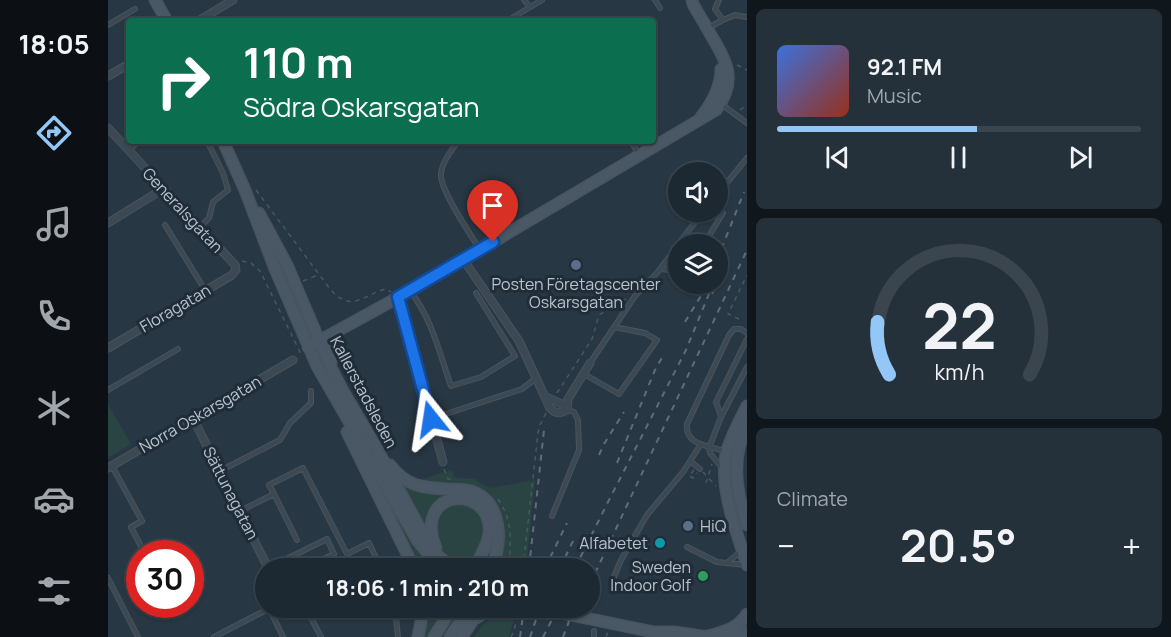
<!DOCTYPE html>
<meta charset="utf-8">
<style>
body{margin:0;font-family:Manrope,sans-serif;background:#25313a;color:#f1f3f6;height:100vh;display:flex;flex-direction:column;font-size:22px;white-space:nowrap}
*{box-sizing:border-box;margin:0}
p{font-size:20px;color:#a0a6ac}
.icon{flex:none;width:33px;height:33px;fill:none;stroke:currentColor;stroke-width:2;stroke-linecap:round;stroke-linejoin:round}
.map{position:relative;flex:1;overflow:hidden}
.sheet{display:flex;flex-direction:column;gap:9px;padding:9px;background:#10171c;width:424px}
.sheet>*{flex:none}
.guide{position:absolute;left:18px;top:18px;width:530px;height:126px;border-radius:6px;box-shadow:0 2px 4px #0004,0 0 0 2px #3b454d;background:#0b6e4f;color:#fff;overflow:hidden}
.buttons{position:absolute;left:560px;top:162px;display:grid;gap:12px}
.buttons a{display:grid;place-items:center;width:60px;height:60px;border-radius:50%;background:#1d2932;box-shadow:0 2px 4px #0004,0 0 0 2px #3b454d;font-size:30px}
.speed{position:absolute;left:18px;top:540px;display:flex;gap:12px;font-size:30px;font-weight:700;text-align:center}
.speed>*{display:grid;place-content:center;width:78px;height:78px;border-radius:50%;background:#1d2932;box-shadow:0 2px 4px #0004,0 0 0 2px #3b454d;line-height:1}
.speed .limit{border:9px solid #d22;background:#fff;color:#111}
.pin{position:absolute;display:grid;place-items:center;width:51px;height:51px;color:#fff;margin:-62px -26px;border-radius:50% 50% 50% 0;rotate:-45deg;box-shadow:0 0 6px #0007}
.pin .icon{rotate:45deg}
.me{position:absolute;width:66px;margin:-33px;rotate:345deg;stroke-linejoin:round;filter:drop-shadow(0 0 4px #0008)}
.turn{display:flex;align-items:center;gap:21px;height:126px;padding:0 18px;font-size:27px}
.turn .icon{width:78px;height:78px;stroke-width:2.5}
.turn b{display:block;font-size:42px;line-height:51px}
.big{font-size:45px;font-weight:700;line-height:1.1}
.sheet .tile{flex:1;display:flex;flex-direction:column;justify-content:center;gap:9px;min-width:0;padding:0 21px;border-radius:9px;background:#25313a}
.sheet .dial{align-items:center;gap:0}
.dial svg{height:156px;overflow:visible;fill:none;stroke:#3b454d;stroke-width:7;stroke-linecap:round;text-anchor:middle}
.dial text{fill:#f1f3f6;stroke:none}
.song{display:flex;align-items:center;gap:18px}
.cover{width:72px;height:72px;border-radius:9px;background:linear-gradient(135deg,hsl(220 70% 55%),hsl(10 70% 35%))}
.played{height:6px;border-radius:3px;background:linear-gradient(90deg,#93c7f7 55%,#3b454d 55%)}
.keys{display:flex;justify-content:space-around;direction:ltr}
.heat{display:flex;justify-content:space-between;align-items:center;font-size:33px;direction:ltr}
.trip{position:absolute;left:147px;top:558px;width:345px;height:60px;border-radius:30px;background:#1d2932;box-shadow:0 2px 4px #0004,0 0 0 2px #3b454d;font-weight:700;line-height:60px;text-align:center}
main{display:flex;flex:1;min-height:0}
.tab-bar{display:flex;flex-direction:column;width:108px;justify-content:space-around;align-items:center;background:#0c1014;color:#a0a6ac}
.tab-bar .icon{width:42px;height:42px}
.tab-bar .selected{color:#93c7f7}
.tab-bar b{font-size:27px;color:#f1f3f6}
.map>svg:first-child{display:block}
.green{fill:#294443}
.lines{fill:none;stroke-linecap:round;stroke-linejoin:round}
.lane-casing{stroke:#48545f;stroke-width:6}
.street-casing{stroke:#48545f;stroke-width:9}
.secondary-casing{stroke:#48545f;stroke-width:13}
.path{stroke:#435b5a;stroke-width:1.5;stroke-dasharray:4.5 4.5;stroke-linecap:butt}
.lane{stroke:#3c4852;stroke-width:4}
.street{stroke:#3c4852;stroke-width:7}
.secondary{stroke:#4a5865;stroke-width:10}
.rail{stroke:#5e6d79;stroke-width:2;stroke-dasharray:6 6;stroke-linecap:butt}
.secondary-bridge-casing{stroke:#48545f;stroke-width:13;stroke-linecap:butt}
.path-bridge{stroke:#435b5a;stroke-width:1.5;stroke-dasharray:4.5 4.5;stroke-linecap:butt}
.secondary-bridge{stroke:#4a5865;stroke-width:10}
.route-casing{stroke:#114b97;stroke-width:15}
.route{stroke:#1a73e8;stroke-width:10}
.service-dot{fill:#5c6f8a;stroke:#202d38;stroke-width:2}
.culture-dot{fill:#0f9aa8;stroke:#202d38;stroke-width:2}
.leisure-dot{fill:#2e9e5b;stroke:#202d38;stroke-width:2}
.labels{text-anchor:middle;stroke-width:6;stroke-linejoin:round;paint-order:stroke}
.street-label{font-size:16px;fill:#b9c3cc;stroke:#202d38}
.poi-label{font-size:16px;fill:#b9c3cc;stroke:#202d38;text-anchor:end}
</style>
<main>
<nav class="tab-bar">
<b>18:05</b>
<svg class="icon selected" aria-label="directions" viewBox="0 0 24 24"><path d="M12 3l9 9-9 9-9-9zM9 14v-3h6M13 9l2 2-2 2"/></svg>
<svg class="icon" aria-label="music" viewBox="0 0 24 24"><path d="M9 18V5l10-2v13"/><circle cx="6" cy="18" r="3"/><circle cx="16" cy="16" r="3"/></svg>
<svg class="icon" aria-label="phone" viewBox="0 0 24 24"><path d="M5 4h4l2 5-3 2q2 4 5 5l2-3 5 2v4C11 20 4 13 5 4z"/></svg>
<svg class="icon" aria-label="climate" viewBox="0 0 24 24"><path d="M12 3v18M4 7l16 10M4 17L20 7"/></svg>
<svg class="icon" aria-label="car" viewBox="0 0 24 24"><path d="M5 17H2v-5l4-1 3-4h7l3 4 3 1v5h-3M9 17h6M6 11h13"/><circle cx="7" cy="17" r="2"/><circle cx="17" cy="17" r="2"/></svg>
<svg class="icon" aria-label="filters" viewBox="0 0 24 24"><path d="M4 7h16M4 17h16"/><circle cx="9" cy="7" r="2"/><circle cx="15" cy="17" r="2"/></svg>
</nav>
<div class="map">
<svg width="639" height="637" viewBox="0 0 639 637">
<rect width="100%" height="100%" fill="#273743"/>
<path class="green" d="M0 404 23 444 0 458Z
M237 419 327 568H310Z
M344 470 346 477 366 479 382 488 427 480 418 568H388C392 546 399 525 387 504L306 481Z
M295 484 343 493V496L319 524 316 526 292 485Z
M354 502C358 504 364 505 368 508 387 523 370 552 363 568H353C337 555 326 546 328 525 328 518 330 512 335 508 340 505 349 504 354 502Z
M318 608H338L322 637H315Z
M398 611 408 612 401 637H366C374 625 383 615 398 611Z"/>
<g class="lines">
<g class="lane-casing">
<path id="lane" d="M416 0 422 7
M547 0 552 8
M615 20 627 15 639 17
M399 21 434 0
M0 25 27 9
M600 28 615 20 607 9 611 0
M613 104 639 123
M350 141C343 151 334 162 333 174 331 188 362 234 371 248
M523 141 531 155
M21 150 31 141
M609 195 639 158
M57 225 97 290
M92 227 101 218 105 202 120 190 115 173 99 141
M570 244 595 212
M596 244 615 213
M553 269 570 271
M302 291C324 318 332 355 343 386L373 377 407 356 368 293
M482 363 527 296 549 273 570 245
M476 374 511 394 549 340 537 333 506 327
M0 390 70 349
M613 416 608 402 639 339
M323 419 414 389 427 379
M618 452C603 445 577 447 579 424L621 335 626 329H633L639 333
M582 461 592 469
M4 466 34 521 23 527 37 554
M614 468 602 453 601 448 613 417 639 367
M112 471 172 440 182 423 203 403V391
M166 494 189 540
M132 511 166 494 161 485 195 468 239 554 261 543 273 568
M444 516 471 450 470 420 466 412 460 410
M579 547 609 562 638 565
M619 563 633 551
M160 568 219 539 226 554 196 568
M506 577 513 560 539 515 575 472 593 444
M0 578 30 637
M161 608 175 637
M180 608 185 617 199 610 213 637
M287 608 290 637
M106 637 162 608
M486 637V631"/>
</g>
<g class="street-casing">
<path id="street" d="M90 21 125 0
M0 76 21 64
M0 128 127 265 128 270 124 275 0 348
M0 223 55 189
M355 259 411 341 442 408C448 414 451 414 459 410
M290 297 335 462
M436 396 454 404 459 410
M459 410 460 399 482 363
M85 418 160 568
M0 468 185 360"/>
</g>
<g class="secondary-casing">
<path id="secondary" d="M47 0 59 21
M593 117C604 103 613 87 613 69
M115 141 137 190 167 269 209 366 309 540 332 568
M151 213 179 265 222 366 235 391 269 449 316 536 325 551 344 568
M200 347 302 291 608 110C629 82 620 63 604 37 598 26 591 15 585 4L584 0
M223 363 225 347 230 332
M639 406C631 422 622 438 618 454 611 489 629 532 639 565
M639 425C623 458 628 491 639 525
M239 432 306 568
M282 465C298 486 314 488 340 489 348 489 356 489 363 491 395 502 395 543 383 568
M328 548C303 487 386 483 381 534 379 546 372 558 366 568
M492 621 546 632H566L600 637
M310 637 314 616V608
M326 637 344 608
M342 637 361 608
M354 637 365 620 385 608
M596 637C612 633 629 630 639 614
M621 637 639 632"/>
</g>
<path class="path" d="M629 65 639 70
M632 110 639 105
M148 190 222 289C243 313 254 296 277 289L283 292
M134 261 143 263 152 271 192 352 190 355
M195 281 210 275
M631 319 620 314 639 275
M449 393 484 339 491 315 518 299
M336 469 340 479H343
M586 470 581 476 585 478 589 473
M595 472 608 486
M598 483 604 464
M390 499C400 514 403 527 402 545 402 553 401 561 404 568
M415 568 430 433 432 425 438 413
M393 611 407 610
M403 637 406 631 411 608
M498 637 500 632"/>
<use href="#lane" class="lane"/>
<use href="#street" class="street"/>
<use href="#secondary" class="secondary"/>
<path class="rail" d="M609 260 636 192
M604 294 616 270
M577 322 594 294
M491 455 496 444 516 412
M509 463 547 370 556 354
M421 568 436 430
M437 568 459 523
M452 568 467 537
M467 568 500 502 578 350 605 284
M482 584 639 250
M412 637 416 608
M422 637 432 608
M435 637 450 608
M455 637 466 608"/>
<g class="secondary-bridge-casing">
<path id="secondary-bridge" d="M428 608 492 621"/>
</g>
<path class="path-bridge" d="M407 610 421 613"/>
<use href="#secondary-bridge" class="secondary-bridge"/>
</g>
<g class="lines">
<g class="route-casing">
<path id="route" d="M323 419 290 297 385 242"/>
</g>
<use href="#route" class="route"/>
</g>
<g class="service-dot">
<circle cx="468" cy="265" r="6"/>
<circle cx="580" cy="526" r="6"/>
</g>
<circle class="culture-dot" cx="552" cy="543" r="6"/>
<circle class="leisure-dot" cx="595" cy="576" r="6"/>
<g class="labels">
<g class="street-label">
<text transform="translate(75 210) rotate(47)" y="6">Generalsgatan</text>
<text transform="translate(67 308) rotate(-30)" y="6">Floragatan</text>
<text transform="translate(256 392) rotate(62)" y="6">Kallerstadsleden</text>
<text transform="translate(92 414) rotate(-30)" y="6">Norra Oskarsgatan</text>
<text transform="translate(123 493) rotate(63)" y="6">Sättunagatan</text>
</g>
<g class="poi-label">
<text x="468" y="290" text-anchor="middle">Posten Företagscenter<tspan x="468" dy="18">Oskarsgatan</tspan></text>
<text x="592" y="532" text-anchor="start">HiQ</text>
<text x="540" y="549">Alfabetet</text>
<text x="583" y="573">Sweden<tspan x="583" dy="18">Indoor Golf</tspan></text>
</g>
</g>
</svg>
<div class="buttons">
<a><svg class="icon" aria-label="sound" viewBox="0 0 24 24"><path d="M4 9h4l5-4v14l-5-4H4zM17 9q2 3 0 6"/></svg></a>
<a><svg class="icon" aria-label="layers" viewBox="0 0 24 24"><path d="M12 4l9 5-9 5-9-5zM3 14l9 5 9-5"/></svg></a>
</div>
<div class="speed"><div class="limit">30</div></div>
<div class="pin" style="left:385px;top:242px;background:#d93025"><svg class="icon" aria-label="arrive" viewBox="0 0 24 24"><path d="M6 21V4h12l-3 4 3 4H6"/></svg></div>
<svg class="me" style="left:323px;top:419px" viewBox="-20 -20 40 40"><path d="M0-17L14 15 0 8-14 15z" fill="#1a73e8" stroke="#fff" stroke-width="4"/></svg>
<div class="trip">18:06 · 1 min · 210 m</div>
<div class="guide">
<div class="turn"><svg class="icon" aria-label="right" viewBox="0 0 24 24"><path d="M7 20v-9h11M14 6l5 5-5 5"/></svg><div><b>110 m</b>Södra Oskarsgatan</div></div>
</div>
</div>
<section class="sheet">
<div class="tile">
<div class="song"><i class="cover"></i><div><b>92.1 FM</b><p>Music</p></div></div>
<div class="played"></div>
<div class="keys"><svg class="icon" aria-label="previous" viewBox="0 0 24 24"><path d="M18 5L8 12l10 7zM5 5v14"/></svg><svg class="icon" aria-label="pause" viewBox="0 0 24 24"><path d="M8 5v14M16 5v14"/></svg><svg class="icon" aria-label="next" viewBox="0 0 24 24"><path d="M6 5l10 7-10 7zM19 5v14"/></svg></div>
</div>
<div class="tile dial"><svg viewBox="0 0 100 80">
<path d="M14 69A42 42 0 1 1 86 69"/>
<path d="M14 69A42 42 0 0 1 8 42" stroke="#93c7f7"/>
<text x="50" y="56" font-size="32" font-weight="700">22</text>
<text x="50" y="72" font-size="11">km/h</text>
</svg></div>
<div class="tile"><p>Climate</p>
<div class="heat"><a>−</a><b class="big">20.5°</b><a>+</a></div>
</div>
</section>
</main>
